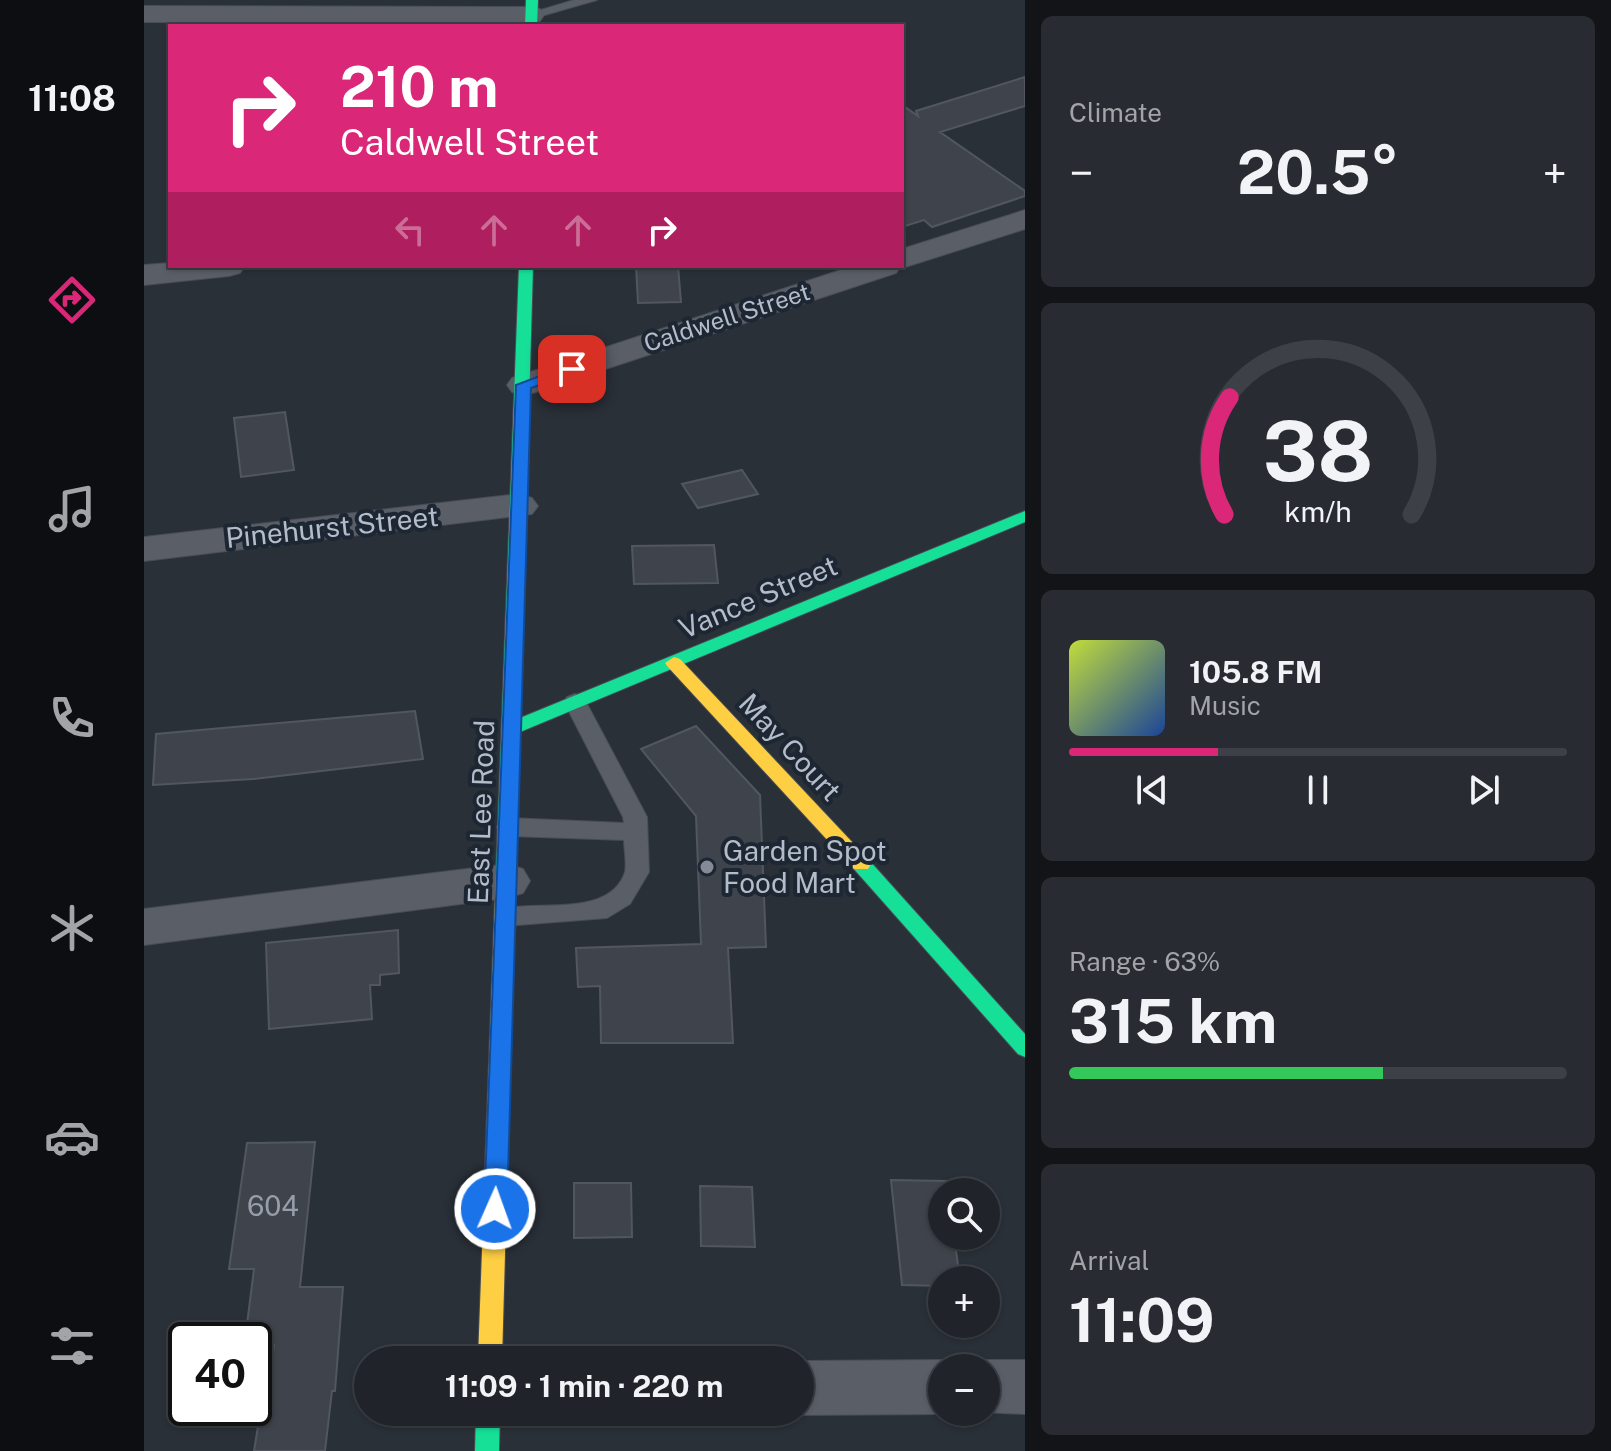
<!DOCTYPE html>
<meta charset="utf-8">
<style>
body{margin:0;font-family:"Public Sans",sans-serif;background:#282c32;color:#f1f3f6;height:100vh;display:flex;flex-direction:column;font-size:30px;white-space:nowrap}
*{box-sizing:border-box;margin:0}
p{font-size:26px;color:#a2a4a8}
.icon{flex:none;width:44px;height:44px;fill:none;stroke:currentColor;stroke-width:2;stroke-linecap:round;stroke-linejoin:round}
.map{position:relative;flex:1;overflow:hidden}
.side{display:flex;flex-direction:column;gap:16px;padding:16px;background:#121417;width:586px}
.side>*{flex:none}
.guide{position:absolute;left:24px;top:24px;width:736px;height:244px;border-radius:0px;box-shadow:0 2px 6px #0004,0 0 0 2px #3d4147;background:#db2777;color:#fff;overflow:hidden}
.fabs{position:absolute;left:784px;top:1178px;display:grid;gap:16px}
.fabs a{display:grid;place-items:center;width:72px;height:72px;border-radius:50%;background:#20242a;box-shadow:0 2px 6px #0004,0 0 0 2px #3d4147;font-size:40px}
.speed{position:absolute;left:24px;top:1322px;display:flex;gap:16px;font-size:40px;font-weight:700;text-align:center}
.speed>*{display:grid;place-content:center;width:104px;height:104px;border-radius:50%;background:#20242a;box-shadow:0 2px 6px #0004,0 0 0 2px #3d4147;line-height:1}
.speed .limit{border:4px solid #111;border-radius:12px;background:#fff;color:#111}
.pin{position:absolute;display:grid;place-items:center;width:68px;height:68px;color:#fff;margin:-34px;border-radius:16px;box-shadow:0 4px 12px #0006}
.me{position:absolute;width:88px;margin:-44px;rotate:2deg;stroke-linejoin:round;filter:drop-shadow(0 0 6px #0008)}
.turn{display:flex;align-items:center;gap:28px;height:168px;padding:0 40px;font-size:36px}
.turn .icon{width:104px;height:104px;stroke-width:2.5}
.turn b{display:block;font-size:56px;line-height:68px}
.lanes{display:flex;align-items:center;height:76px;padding:0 40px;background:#0003;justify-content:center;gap:40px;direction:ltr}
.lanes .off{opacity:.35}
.big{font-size:60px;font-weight:700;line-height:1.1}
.side .widget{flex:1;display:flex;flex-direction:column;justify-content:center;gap:12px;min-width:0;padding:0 28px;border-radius:12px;background:#282c32}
.side .dial{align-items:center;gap:0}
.dial svg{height:208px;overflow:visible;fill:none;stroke:#3d4147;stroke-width:7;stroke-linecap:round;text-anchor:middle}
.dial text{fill:#f1f3f6;stroke:none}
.song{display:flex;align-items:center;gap:24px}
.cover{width:96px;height:96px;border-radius:12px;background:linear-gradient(135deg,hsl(70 70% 55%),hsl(220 70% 35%))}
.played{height:8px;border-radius:4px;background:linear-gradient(90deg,#db2777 30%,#3d4147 30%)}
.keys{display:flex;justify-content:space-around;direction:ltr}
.heat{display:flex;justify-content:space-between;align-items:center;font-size:44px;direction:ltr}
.charge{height:12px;border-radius:6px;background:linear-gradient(90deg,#34c759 63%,#3d4147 0)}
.trip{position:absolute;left:210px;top:1346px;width:460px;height:80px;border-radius:40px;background:#20242a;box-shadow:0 2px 6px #0004,0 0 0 2px #3d4147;font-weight:700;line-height:80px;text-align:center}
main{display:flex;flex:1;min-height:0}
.dock{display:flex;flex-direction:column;width:144px;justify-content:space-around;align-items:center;background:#0d0e11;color:#a2a4a8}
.dock .icon{width:56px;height:56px}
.dock .selected{color:#db2777}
.dock b{font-size:36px;color:#f1f3f6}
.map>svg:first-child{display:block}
.building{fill:#3f444c;stroke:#52575f;stroke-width:2}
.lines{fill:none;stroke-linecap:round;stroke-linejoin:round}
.lane-casing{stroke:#484c55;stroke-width:2}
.street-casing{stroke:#484c55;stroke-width:2}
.fast-casing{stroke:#484c55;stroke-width:2}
.slow-casing{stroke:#484c55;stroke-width:2}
.lane{fill:#5a5e66;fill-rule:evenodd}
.street{fill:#5a5e66;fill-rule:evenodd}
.fast{fill:#16e098;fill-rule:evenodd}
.slow{fill:#ffcf43;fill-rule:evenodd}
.route{fill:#1a73e8;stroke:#114b97;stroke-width:2}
.poi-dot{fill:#848b96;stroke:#1d2633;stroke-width:3}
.labels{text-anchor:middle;stroke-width:8;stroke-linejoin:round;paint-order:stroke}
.far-street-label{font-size:24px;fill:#b4bcc9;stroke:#1d2633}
.street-label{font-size:28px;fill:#b4bcc9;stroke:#1d2633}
.poi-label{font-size:28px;fill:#b4bcc9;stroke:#1d2633;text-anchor:start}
.near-number-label{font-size:28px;fill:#979eaa}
</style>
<main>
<nav class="dock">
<b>11:08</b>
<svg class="icon selected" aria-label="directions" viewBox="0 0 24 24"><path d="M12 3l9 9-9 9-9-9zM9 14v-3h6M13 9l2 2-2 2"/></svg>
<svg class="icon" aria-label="music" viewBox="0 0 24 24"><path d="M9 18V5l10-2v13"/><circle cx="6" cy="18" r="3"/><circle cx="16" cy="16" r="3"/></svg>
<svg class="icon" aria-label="phone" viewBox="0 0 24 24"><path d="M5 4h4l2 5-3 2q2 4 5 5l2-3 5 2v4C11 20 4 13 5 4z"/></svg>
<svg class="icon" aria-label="climate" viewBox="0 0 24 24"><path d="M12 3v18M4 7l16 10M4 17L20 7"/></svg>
<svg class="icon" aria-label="car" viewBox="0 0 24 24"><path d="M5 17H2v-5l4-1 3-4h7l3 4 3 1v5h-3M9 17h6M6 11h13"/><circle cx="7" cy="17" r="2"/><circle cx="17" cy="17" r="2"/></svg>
<svg class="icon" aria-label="filters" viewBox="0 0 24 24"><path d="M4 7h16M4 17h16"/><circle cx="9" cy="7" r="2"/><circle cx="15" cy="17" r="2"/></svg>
</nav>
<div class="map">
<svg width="881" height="1451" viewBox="0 0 881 1451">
<rect width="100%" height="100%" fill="#2a3038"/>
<path class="building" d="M881 77V106L796 132 881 191V196L788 227 780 220 758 227V105L774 116 772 111Z
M492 266H534L537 302 494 303Z
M141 412 150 470 97 477 90 418Z
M598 470 614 494 554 508 538 484Z
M570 545 574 583 490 584 488 546Z
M271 711 279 759 109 779 9 785 12 734Z
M552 726 616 795 622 947 584 948 589 1043H457L456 986 434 987 432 948 557 944 552 816 497 749Z
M254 930 255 973 236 975V985H226L228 1019 125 1029 122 943Z
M171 1142 156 1287H199L191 1391H188L181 1451H110L117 1408H123L130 1345H110V1340H101L110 1269H85L103 1143Z
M747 1180 803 1181 804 1192H798V1236H810L816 1280H798V1286L758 1285Z
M430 1183H487L488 1237 430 1238Z
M556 1186 608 1187 611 1247 557 1246Z"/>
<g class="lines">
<g class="lane-casing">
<path id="lane" d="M430 0H453L387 19 380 15Z
M431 694 439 697 442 702 503 817 505 872 486 904 463 918 362 926 353 924 350 917 353 910C390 899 466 919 481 872 483 863 480 850 480 840L365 836 357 833 353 827 357 821 365 818 480 823 479 817 420 702 423 697Z"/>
</g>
<g class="street-casing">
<path id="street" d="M0 6 387 7 396 9 400 15 396 21 387 23 0 22Z
M881 210V229L755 269 752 273 392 392 380 395 368 392 363 385 368 378 709 266H758V249Z
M26 263V266H101L96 273 85 276 0 285V265Z
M375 494 388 498 394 506 388 514 0 561V537Z
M363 864 379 869 386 881 379 893 363 898 0 945V909Z
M798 1360 817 1368H798V1412H802L798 1414 656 1415 649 1412H656V1361Z
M842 1360H881V1414L838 1412H842V1368H823Z"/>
</g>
<g class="fast-casing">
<path id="fast" d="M382 0H394L393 26H381Z
M375 266H389L376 718 881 511V522L376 732 371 899 368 904H354L351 899Z
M717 857 724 859 881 1034V1057L874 1054 710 869 707 864 710 859Z
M332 1412H356L355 1451H331Z"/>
</g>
<g class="slow-casing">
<path id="slow" d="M530 657 536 659 724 859 727 864 724 869H710L524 667 521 663Z
M361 891 368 894 371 899 358 1360H334L351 899 354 894Z"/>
</g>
<use href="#lane" class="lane"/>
<use href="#street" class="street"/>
<use href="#fast" class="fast"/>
<use href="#slow" class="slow"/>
</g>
<path class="route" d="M428 364 433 366V372L387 388 363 1209 359 1216 351 1219 343 1216 340 1209 372 385Z"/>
<circle class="poi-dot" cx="563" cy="867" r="8"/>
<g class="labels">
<g class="far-street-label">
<text transform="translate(583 318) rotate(-18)" y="8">Caldwell Street</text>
</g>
<g class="street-label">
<text transform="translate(188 527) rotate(-6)" y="10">Pinehurst Street</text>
<text transform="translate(614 597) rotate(-23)" y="10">Vance Street</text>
<text transform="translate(646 747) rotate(47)" y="10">May Court</text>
<text transform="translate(337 812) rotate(-88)" y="10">East Lee Road</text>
</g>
<g class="poi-label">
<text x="579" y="861">Garden Spot<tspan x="579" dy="32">Food Mart</tspan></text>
</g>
<g class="near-number-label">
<text x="129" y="1216">604</text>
</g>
</g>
</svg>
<div class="fabs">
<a><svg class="icon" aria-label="search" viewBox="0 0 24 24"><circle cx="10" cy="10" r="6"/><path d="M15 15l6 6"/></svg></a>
<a>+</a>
<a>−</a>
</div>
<div class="speed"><div class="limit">40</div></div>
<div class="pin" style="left:428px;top:369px;background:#d93025"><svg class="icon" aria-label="arrive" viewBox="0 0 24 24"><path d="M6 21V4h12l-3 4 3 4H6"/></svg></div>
<svg class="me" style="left:351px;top:1209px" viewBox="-20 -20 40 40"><circle r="17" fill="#1a73e8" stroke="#fff" stroke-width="3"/><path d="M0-11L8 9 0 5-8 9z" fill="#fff"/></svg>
<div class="trip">11:09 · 1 min · 220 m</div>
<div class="guide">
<div class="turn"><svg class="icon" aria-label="right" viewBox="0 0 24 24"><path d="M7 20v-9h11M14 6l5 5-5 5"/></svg><div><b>210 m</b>Caldwell Street</div></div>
<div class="lanes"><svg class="icon off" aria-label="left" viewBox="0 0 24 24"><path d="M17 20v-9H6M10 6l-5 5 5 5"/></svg><svg class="icon off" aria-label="ahead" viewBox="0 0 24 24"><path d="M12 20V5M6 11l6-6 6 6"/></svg><svg class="icon off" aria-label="ahead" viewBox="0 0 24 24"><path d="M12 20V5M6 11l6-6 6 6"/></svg><svg class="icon" aria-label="right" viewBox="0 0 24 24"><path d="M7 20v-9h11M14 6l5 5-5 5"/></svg></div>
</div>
</div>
<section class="side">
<div class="widget"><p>Climate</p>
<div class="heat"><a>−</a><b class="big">20.5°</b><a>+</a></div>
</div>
<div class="widget dial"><svg viewBox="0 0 100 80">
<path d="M14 69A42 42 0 1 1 86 69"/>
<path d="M14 69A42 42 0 0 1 16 24" stroke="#db2777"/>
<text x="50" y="56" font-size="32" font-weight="700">38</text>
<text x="50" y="72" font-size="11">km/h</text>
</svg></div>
<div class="widget">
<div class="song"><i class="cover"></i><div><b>105.8 FM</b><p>Music</p></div></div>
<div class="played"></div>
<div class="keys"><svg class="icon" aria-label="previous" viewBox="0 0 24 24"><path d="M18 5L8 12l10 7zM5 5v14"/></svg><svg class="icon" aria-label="pause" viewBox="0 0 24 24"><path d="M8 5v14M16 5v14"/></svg><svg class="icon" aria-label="next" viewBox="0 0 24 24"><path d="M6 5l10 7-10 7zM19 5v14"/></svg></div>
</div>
<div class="widget"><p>Range · 63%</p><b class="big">315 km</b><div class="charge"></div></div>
<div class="widget"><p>Arrival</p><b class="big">11:09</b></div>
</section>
</main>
